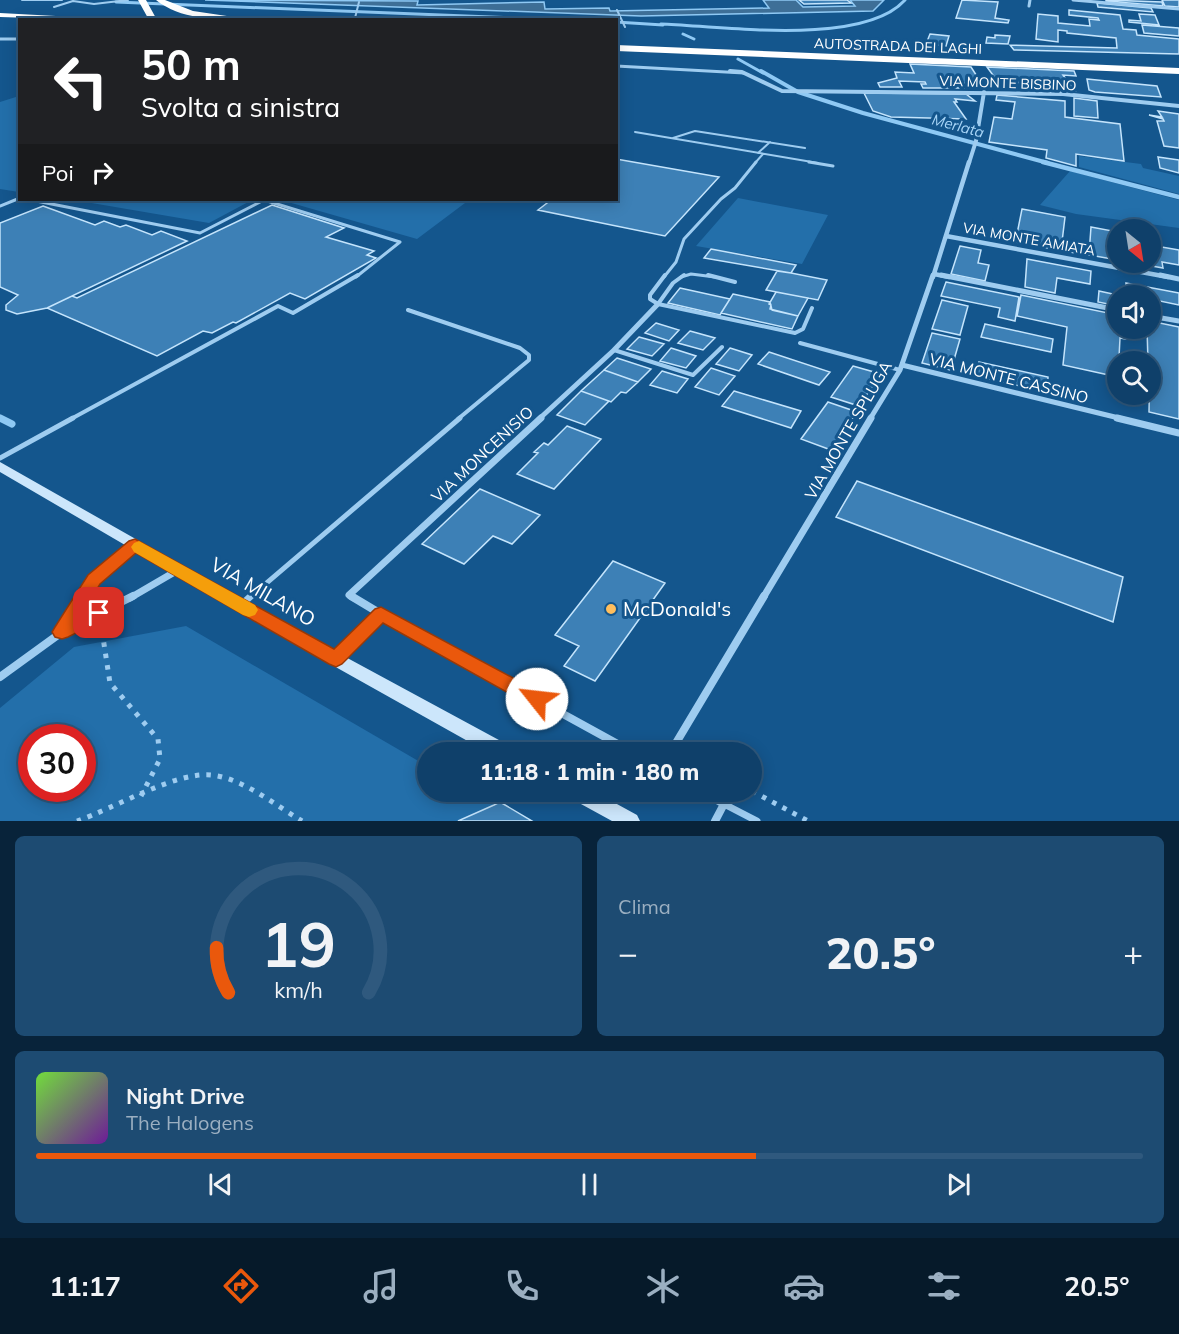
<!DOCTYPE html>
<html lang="it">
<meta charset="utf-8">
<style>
body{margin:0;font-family:Mulish,sans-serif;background:#1d4b72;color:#f1f3f6;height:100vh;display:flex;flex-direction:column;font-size:22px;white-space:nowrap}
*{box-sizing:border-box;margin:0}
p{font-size:20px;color:#9bafc1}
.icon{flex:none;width:33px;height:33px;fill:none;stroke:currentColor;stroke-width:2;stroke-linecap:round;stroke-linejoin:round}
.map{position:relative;height:821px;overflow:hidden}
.drawer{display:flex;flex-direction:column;gap:15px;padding:15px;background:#08233a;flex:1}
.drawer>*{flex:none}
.banner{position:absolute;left:18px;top:18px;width:600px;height:183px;border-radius:0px;box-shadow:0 3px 15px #0003,0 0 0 2px #2f597e;background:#202124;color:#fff;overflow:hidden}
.needle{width:39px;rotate:150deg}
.controls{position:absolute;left:1107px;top:219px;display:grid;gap:12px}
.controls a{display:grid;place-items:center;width:54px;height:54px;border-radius:50%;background:#0f406a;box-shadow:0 3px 15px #0003,0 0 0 2px #2f597e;font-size:30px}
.speed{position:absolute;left:18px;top:724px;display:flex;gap:12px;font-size:30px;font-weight:700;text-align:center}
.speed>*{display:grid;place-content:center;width:78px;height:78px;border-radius:50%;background:#0f406a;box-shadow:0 3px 15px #0003,0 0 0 2px #2f597e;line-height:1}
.speed .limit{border:9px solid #d22;background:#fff;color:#111}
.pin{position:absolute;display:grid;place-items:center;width:51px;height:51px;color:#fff;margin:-26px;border-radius:12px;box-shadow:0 3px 9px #0006}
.me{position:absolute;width:66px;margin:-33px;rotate:299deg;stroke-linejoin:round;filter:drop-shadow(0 0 4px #0008)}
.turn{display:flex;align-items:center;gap:21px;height:126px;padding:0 24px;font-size:27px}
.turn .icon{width:78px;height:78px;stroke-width:2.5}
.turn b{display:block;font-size:42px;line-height:51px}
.then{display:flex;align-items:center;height:57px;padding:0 24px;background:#0003;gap:12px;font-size:22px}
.big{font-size:45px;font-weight:800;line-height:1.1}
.drawer .widget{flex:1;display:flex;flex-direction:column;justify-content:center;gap:9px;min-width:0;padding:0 21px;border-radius:9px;background:#1d4b72}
.drawer .dial{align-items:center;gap:0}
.dial svg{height:156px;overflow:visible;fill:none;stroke:#2f597e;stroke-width:7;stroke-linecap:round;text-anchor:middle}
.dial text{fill:#f1f3f6;stroke:none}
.song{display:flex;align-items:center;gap:18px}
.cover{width:72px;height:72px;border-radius:9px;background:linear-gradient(135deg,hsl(100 70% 55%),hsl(280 70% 35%))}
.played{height:6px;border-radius:3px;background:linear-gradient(90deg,#ea580c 65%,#2f597e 65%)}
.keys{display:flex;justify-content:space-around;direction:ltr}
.heat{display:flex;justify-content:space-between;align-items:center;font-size:33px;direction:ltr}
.drawer .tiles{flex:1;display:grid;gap:15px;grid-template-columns:1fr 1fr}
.widget:last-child{grid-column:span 2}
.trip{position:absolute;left:417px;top:742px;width:345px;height:60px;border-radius:30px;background:#0f406a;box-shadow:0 3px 15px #0003,0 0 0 2px #2f597e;font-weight:800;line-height:60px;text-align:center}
.menu{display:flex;height:96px;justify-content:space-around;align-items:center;background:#061a2a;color:#9bafc1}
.menu .icon{width:42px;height:42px}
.menu .active{color:#ea580c}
.menu b{font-size:27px;color:#f1f3f6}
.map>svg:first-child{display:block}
.green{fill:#236faa;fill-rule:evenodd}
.water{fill:#3e6f97;stroke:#8fc9f4;stroke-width:1.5}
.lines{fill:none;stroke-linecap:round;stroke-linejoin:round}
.stream-far4{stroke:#8fc9f4;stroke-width:3}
.stream-far3{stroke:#8fc9f4;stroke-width:4}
.stream-far2{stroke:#8fc9f4;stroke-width:4.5}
.stream-far1{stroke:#8fc9f4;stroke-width:5}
.stream{stroke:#8fc9f4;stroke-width:7}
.building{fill:#3d80b6;stroke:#c4e4fc;stroke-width:1.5}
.path{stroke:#9eccf0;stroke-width:5;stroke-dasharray:4.5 7;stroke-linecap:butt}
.service-far4{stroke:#9eccf0;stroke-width:2}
.service-far3{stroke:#9eccf0;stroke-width:3}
.service-far2{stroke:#9eccf0;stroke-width:4}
.service-far1{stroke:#9eccf0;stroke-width:5}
.service{stroke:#9eccf0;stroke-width:7}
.minor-far5{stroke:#9eccf0;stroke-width:3}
.minor-far4{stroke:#9eccf0;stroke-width:4}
.minor-far3{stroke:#9eccf0;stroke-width:4.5}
.minor-far2{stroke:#9eccf0;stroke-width:5}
.minor-far1{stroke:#9eccf0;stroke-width:7}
.minor{stroke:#9eccf0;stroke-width:8}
.secondary{fill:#cce6fb;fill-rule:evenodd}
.motorway{fill:#fff;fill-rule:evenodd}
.route{fill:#ea580c;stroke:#983908;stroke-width:1.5}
.slow{fill:#f59e0b}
.poi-dot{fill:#ffbe5d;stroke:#14568d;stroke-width:2}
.labels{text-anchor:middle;stroke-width:6;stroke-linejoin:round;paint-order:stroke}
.far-street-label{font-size:14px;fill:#fff;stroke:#14568d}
.far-water-label{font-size:15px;font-style:italic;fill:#a9d6f8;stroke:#14568d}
.street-label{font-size:16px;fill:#fff;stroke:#14568d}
.near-street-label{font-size:20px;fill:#fff;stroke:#14568d}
.near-poi-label{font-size:20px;fill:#fff;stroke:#14568d;text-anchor:start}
</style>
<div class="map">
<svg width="1179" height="821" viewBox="0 0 1179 821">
<rect width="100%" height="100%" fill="#14568d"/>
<path class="green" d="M19 96H20L19 192 0 189V102Z
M1079 156 1141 164 1143 168 1179 176V194L1079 167Z
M1070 171 1179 200V228L1076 214 1040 205Z
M738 198 828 215 802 264 696 246Z
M74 200H252L209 223Z
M281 200H469L417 239Z
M186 626 427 766 428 792H473L494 805 458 821H0V708L74 647ZM32 738H82V789H32Z"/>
<path class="water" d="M205 0 418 1 417 5 544 2 545 9 609 8 610 11 769 8 763 0H796L803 7 855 6 850 0H884L873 11 641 16Z"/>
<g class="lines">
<path class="stream-far4" d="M116 2 563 20
M616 22 663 25
M661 24C721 26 863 47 905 0
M683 34 694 39
M738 59 763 73"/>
<path class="stream-far3" d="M761 71 798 92 863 113 1048 163"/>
<path class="stream-far2" d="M1043 162 1179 197"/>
<path class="stream-far1" d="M0 418 3 419"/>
<path class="stream" d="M0 418 12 424"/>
</g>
<path class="building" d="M799 0H847L851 3 804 4Z
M962 0 998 2 995 18 1009 20 1008 23 956 18Z
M1106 0 1162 2 1163 6 1106 1Z
M1162 0H1179V7L1165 6Z
M1097 3 1151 8 1153 12 1098 7Z
M1069 10 1120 15 1123 29 1136 30 1137 35 1179 39V54L1014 50 1010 45 1117 48 1116 38 1067 33V31L1058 30V42L1036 39 1038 14 1058 16V23L1090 26 1089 19 1099 20 1098 18 1069 15Z
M1139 14 1155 15 1159 25 1129 22V20L1141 21Z
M1142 25 1179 28V36L1144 33Z
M930 34 949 36 946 46 926 44Z
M995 35 1010 36 1008 44 986 43 987 37 995 38Z
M910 64 971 67 982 84 956 83 963 86 964 88H923L921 84H926L925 82 899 81 902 87H880L878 83 897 78 895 72 914 73Z
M987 67 1074 71 1076 76 1063 75 1075 91H1061L1058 84 998 82Z
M1087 79 1157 86 1161 97 1095 92 1089 90Z
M864 93 966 94 975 101 955 99 957 102H954L966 119 891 117 873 111Z
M997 95 1065 101V117L1120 124 1124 161 1076 154V166L1046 158 1047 150 989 142 994 117 1012 119 1015 102 996 100Z
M1074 98 1097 101 1098 118 1074 116Z
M1158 111 1179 114V148L1164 146 1157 121H1164L1163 119 1149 115 1162 117Z
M1158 157 1179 160V173L1160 168Z
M616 159 719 177 665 236 538 210 551 200H616Z
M272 205 344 228 326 237 374 251 367 255 376 258 305 299 290 293 236 323 233 322 212 333 203 331 157 356 47 308 72 296 77 298Z
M43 206 95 225 104 221 120 227 126 225 152 235 161 231 187 241 47 308 17 314 6 310V305L18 295 0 287V223Z
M1022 209 1065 217 1062 242 1077 245 1076 253 998 239 1000 232 1017 234Z
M1091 227 1118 232V260L1089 255Z
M1150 245 1179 250V265L1162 262 1163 268 1130 262H1150Z
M960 246 981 250 978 263 989 265 985 281 951 274Z
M711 249 796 265 791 273 704 258Z
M1027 259 1091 271 1090 284 1057 278 1055 293 1025 287Z
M777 271 791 273 827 280 818 300 766 290Z
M946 282 1019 297 1015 321 998 317 1000 308 941 296Z
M1126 283 1179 293V305L1150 299V296L1126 294Z
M680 288 730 299 720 315 668 303Z
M1099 291 1122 296H1118V306L1098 302Z
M776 292 808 298 798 316 770 309 771 305 769 304Z
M733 294 770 302 772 310 798 316 792 329 721 313Z
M1021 295 1118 315V328H1126V339L1120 338 1118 377 1063 365 1067 327 1017 316Z
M942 300 968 306 960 335 932 329Z
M1150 321 1179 327V419L1149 412 1150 362H1148L1147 328H1150Z
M656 323 679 330 669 341 645 333Z
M985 324 1053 339 1051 352 981 337Z
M690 331 715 338 703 350 678 343Z
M932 333 960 339 951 370 922 363Z
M639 337 664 344 652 356 627 349Z
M671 348 696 356 686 368 660 361Z
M730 348 752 355 739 371 716 364Z
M769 352 830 372 819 385 758 364Z
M617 358 651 369 638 382 604 370Z
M979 362 1048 377 1047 392 976 376Z
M853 366 881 374 859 406 831 397Z
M711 368 735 376 719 395 695 387Z
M604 370 638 382 626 393 621 392 611 402 581 391Z
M662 371 688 379 677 393 650 385Z
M581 391 609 401 585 425 557 415Z
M734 391 801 411 791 428 722 406Z
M828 402 857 412 831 450 801 439Z
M567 426 601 439 554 489 517 474 538 453 534 452 544 443 548 445Z
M857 481 1123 577 1113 622 836 517Z
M480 489 540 515 512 544 493 536 464 564 422 544Z
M613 561 665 583 595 681 564 666 579 646 555 635Z
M500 802 532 821H458L494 805Z"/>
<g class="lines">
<path class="path" d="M102 631 110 683 158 739 160 759 141 796
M752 791 808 821
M77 821C113 809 176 771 212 775 244 779 275 805 302 821"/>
<path class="service-far4" d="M22 0H62
M54 7 73 1 94 4 128 0
M617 10 625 27
M355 18 359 2
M635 132 818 163
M673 138 695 131 805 148
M758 153 770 142
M755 163 763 154"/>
<path class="service-far3" d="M809 162 833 166
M31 200 200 233 264 200 400 242 356 277
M0 206 20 198
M664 277 676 262 684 239 721 199 735 188 756 162
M681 277 691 274 715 277"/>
<path class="service-far2" d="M665 275 650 295V299L658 304 795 333 803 329 812 308
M708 275 735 282
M658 304 673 283 684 275
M408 310 520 348 529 355V360L458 419
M800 343 900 370
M614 350 693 375 722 347
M71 419 278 306 293 313 358 275"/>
<path class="service-far1" d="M0 458 73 418
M249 598 460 418"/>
<path class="service" d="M241 605 251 596
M724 804 757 821"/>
<path class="minor-far5" d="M1073 0 1179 9
M1029 6 1030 0
M0 39H20
M616 66 744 73"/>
<path class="minor-far4" d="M730 71 742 72 782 91 1063 94 1179 106
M969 163 976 141 984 92"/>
<path class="minor-far3" d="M946 236 1168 277
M934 274 949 277
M933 277 969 162"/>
<path class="minor-far2" d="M941 275 1118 310
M1160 275 1179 279
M1150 316 1179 321
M902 365 1123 419
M539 419 614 350 658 304
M870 419 900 370 933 275"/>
<path class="minor-far1" d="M1117 418 1179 433
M83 598 94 579 135 545
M130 598 178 570
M354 598 349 595 541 418
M763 598 871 418"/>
<path class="minor" d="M351 596 381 614
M62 632 84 596
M335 659 381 614 634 753
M0 677 62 632 133 596
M670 753 764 596
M703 792 724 804 715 821"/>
<path class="secondary" d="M0 462 303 634 512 747 515 753H489L291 642 0 472Z
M568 792H595L637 815 640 821H612L570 798Z"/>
<path class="motorway" d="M138 0H146L157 20H149Z
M156 0H165L193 11 254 20C222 20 182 21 156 0Z
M0 13 93 18 97 20 0 17Z
M616 45 1179 68V74L616 51Z"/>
</g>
<path class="route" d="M135 539 334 649 375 609 381 607 543 694 546 699 543 705 537 708 530 705 383 623 342 664 336 667 329 664 136 553 100 584 82 614 99 606 106 608 108 613 106 618 68 637 62 639 55 637 52 632 55 627 88 575 129 541Z"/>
<path class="slow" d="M139 541 255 605 258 610 255 615 249 617 243 615 134 552 131 547 134 543Z"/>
<circle class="poi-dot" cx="611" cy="609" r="6"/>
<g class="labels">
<g class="far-street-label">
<text transform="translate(898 46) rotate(2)" y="5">AUTOSTRADA DEI LAGHI</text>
<text transform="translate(1008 83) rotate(2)" y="5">VIA MONTE BISBINO</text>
<text transform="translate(1029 239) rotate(10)" y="5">VIA MONTE AMIATA</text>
</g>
<g class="far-water-label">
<text transform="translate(958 126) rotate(15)" y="5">Merlata</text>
</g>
<g class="street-label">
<text transform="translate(1009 378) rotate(14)" y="6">VIA MONTE CASSINO</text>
<text transform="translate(848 430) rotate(-60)" y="6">VIA MONTE SPLUGA</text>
<text transform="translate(482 454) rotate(-43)" y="6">VIA MONCENISIO</text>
</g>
<g class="near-street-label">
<text transform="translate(263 592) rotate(30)" y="7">VIA MILANO</text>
</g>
<g class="near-poi-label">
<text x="623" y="616">McDonald's</text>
</g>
</g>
</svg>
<div class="controls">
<a><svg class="needle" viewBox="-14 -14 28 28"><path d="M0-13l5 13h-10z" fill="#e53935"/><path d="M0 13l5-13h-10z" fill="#9bafc1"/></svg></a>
<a><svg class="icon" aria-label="sound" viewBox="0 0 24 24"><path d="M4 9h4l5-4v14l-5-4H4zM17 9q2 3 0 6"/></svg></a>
<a><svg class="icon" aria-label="search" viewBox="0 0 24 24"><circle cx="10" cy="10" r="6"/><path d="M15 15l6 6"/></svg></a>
</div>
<div class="speed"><div class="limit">30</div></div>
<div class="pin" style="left:99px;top:613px;background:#d93025"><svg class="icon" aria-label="arrive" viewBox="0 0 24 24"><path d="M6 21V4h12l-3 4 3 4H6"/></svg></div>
<svg class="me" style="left:537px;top:699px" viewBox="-20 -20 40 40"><circle r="19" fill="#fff"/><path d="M0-13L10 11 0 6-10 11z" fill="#ea580c"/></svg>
<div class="trip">11:18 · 1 min · 180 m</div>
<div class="banner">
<div class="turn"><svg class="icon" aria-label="left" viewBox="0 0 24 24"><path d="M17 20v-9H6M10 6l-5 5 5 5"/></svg><div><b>50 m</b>Svolta a sinistra</div></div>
<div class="then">Poi<svg class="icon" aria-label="right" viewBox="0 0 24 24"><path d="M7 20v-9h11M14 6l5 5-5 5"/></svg></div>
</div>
</div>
<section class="drawer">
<div class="tiles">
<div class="widget dial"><svg viewBox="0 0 100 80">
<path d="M14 69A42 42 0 1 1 86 69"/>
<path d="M14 69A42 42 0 0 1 8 46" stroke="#ea580c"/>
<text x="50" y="56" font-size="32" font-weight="700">19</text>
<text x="50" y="72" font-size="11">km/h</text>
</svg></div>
<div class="widget"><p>Clima</p>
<div class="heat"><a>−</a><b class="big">20.5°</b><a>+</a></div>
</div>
<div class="widget">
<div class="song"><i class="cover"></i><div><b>Night Drive</b><p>The Halogens</p></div></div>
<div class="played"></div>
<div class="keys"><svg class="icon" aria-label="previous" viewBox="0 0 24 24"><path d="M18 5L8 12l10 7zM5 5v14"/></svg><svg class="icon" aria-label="pause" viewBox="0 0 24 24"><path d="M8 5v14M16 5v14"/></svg><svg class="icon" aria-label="next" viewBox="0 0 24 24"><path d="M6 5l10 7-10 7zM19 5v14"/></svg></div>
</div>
</div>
</section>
<nav class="menu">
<b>11:17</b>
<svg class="icon active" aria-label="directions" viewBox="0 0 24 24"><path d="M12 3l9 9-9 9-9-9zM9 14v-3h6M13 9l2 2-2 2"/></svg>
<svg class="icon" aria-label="music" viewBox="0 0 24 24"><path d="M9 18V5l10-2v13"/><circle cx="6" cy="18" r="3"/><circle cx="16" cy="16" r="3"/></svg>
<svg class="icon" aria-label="phone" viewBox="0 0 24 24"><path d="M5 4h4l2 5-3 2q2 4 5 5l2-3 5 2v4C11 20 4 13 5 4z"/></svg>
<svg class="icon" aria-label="climate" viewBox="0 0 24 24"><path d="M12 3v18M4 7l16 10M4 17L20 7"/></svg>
<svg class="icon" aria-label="car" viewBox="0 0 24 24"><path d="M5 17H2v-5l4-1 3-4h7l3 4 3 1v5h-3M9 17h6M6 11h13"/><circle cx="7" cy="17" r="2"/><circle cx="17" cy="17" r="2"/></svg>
<svg class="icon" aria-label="filters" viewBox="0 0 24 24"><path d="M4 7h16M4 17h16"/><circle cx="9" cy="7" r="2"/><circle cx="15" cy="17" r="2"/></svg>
<b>20.5°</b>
</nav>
